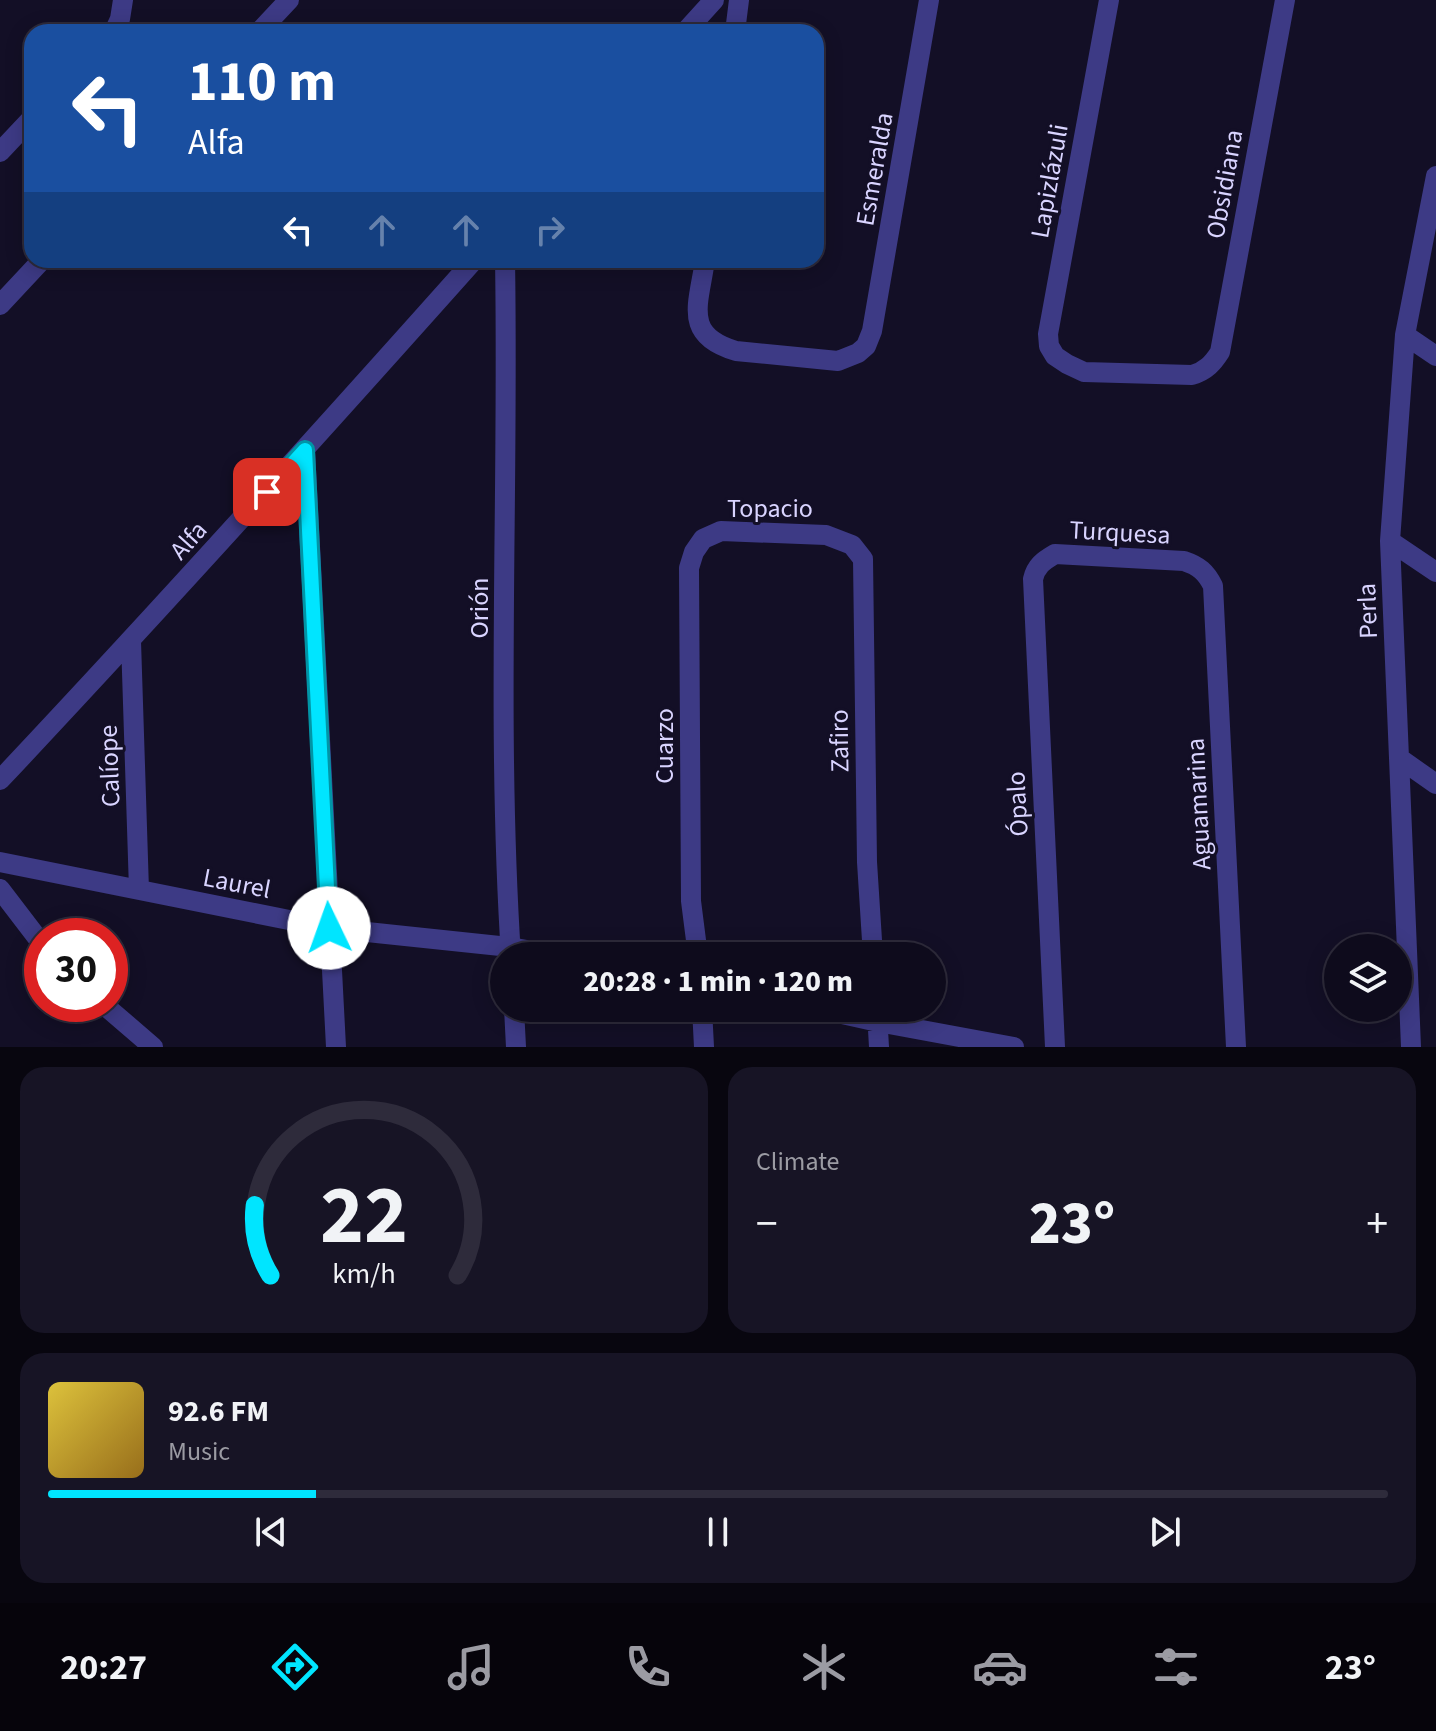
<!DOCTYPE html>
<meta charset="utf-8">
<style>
body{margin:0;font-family:"Source Sans 3",sans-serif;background:#171425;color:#f1f3f6;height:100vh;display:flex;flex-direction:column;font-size:30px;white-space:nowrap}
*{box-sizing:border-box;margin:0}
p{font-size:26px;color:#9b9ba3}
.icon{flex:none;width:44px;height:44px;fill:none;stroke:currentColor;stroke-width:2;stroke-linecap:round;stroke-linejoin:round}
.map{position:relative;height:1047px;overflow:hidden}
.sheet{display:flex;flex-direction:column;gap:20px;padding:20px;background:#08060f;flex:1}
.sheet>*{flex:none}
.banner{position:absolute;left:24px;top:24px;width:800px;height:244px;border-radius:24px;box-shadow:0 4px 20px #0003,0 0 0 2px #2e2b3b;background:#1a4fa0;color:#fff;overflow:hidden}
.controls{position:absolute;left:1324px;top:934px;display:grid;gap:16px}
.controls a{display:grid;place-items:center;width:88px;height:88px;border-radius:50%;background:#0e0b1c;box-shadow:0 4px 20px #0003,0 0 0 2px #2e2b3b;font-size:40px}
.speed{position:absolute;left:24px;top:918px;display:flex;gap:16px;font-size:40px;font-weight:700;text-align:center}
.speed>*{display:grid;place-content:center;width:104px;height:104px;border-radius:50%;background:#0e0b1c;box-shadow:0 4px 20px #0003,0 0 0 2px #2e2b3b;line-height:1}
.speed .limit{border:12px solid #d22;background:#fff;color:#111}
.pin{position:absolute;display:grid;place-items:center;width:68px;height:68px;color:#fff;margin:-34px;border-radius:16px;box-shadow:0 4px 12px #0006}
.me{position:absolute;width:88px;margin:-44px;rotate:357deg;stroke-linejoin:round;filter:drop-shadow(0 0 6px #0008)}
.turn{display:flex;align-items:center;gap:28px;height:168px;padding:0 32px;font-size:36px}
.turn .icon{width:104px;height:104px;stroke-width:2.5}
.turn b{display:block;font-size:56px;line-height:68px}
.lanes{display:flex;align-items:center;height:76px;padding:0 32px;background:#0003;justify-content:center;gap:40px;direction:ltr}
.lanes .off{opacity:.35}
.big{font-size:60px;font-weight:800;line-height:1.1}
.sheet .widget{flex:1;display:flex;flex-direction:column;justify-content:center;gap:12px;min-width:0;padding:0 28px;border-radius:24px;background:#171425}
.sheet .dial{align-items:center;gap:0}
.dial svg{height:208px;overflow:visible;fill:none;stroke:#2e2b3b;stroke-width:7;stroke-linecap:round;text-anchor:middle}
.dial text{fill:#f1f3f6;stroke:none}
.song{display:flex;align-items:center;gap:24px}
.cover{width:96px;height:96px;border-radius:12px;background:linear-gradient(135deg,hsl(50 70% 55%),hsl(40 70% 35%))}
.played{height:8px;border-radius:4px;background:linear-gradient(90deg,#00e5ff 20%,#2e2b3b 20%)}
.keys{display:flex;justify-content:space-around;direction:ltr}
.heat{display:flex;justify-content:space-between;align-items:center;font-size:44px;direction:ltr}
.sheet .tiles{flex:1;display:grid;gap:20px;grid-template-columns:1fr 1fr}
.widget:last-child{grid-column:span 2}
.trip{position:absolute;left:490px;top:942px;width:456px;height:80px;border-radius:40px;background:#0e0b1c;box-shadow:0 4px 20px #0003,0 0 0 2px #2e2b3b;font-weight:800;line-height:80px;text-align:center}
.tabs{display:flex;height:128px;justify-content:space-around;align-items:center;background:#06040b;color:#9b9ba3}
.tabs .icon{width:56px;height:56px}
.tabs .active{color:#00e5ff}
.tabs b{font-size:36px;color:#f1f3f6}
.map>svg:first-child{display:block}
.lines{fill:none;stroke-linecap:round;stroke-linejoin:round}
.minor{stroke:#3d3a85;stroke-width:20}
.route-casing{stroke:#0095a6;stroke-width:20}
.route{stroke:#00e5ff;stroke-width:14}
.labels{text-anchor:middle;stroke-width:6;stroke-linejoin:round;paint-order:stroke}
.street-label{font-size:26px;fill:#d9d4ff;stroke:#130f26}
</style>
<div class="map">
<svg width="1436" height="1047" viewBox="0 0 1436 1047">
<rect width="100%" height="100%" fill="#130f26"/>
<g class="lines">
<path class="minor" d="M1109 0 1048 334 1049 346 1055 356 1067 364 1084 372 1192 375C1206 371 1213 363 1220 352L1285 0
M114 32 120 19 123 0
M259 32 289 0
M685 32 714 0
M735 32 739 0
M0 152 32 118
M505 260C509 492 496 724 511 956
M705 260C699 304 682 335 736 351L838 361 858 353 866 346 872 331 929 0
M0 305 42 260
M1405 335 1436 356
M305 450 336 1047
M1390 541 1436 572
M131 641 139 890
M1399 758 1436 784
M0 780C161 609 318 435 474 260
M0 862 329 928 510 947 560 956
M0 889 42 944
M698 956 691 901 689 568 694 552 703 539 721 531 826 535 852 545 863 559 867 862 873 956
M103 1004 153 1047
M514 1008 516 1047
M702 1008 704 1047
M815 1008 878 1022 1014 1047
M877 1012 879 1047
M1055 1047 1033 579C1036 566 1043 561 1055 554L1184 561C1199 566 1206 572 1213 586L1236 1047
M1411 1047 1390 541 1405 335 1436 176"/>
</g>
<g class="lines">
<g class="route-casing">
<path id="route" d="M267 492 305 450 329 928"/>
</g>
<use href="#route" class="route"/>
</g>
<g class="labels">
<g class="street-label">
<text transform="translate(874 169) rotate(-80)" y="9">Esmeralda</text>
<text transform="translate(1049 181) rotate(-80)" y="9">Lapizlázuli</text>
<text transform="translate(1224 184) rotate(-80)" y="9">Obsidiana</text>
<text x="770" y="517">Topacio</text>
<text transform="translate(1120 532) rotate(3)" y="9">Turquesa</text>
<text transform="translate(188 540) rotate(-48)" y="9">Alfa</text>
<text transform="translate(479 608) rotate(-90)" y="9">Orión</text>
<text transform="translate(1367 611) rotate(-92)" y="9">Perla</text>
<text transform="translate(839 741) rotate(-91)" y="9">Zafiro</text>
<text transform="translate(664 746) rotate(-90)" y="9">Cuarzo</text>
<text transform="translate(109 766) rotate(-92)" y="9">Calíope</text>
<text transform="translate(1017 804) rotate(-93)" y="9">Ópalo</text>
<text transform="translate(1198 804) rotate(-93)" y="9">Aguamarina</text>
<text transform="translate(237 883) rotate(11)" y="9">Laurel</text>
</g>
</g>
</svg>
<div class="controls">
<a><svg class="icon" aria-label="layers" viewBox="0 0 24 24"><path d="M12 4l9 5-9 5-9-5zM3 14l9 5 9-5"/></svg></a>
</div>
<div class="speed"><div class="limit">30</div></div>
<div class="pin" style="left:267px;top:492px;background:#d93025"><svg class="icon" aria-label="arrive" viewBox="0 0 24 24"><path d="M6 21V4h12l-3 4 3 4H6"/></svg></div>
<svg class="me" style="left:329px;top:928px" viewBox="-20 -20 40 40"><circle r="19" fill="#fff"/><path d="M0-13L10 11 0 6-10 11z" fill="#00e5ff"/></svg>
<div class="trip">20:28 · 1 min · 120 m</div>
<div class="banner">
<div class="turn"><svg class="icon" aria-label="left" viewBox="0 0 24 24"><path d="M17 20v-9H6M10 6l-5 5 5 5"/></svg><div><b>110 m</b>Alfa</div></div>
<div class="lanes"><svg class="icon" aria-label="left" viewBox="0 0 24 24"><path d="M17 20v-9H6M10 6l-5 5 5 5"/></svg><svg class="icon off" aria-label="ahead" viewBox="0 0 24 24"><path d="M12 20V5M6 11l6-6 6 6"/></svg><svg class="icon off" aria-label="ahead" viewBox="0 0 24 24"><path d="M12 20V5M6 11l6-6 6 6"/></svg><svg class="icon off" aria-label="right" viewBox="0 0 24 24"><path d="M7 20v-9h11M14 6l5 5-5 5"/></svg></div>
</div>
</div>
<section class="sheet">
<div class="tiles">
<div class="widget dial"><svg viewBox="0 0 100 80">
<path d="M14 69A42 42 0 1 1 86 69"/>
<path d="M14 69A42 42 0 0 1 8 42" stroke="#00e5ff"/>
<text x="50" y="56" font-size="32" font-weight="700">22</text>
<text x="50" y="72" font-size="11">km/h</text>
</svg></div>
<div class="widget"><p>Climate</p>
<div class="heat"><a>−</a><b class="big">23°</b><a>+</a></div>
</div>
<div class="widget">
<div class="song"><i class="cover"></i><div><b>92.6 FM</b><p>Music</p></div></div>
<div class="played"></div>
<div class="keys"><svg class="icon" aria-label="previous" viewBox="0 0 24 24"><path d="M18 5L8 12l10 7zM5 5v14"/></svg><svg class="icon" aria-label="pause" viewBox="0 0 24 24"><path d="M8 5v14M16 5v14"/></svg><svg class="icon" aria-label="next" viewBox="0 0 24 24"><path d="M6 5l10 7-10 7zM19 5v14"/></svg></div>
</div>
</div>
</section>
<nav class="tabs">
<b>20:27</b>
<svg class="icon active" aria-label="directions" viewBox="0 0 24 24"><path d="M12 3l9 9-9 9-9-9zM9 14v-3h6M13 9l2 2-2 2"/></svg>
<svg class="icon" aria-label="music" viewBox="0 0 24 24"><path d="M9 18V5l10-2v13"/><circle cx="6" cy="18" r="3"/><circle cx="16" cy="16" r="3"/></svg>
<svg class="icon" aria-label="phone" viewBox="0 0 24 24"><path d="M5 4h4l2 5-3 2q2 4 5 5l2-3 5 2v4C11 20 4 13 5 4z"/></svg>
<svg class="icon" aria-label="climate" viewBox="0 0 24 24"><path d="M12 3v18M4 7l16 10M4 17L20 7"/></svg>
<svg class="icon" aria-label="car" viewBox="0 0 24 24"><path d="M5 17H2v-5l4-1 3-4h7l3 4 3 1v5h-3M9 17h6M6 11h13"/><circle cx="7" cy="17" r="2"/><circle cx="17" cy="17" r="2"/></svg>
<svg class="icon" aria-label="filters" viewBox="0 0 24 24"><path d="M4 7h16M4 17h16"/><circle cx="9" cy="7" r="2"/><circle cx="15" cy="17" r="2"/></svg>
<b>23°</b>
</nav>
